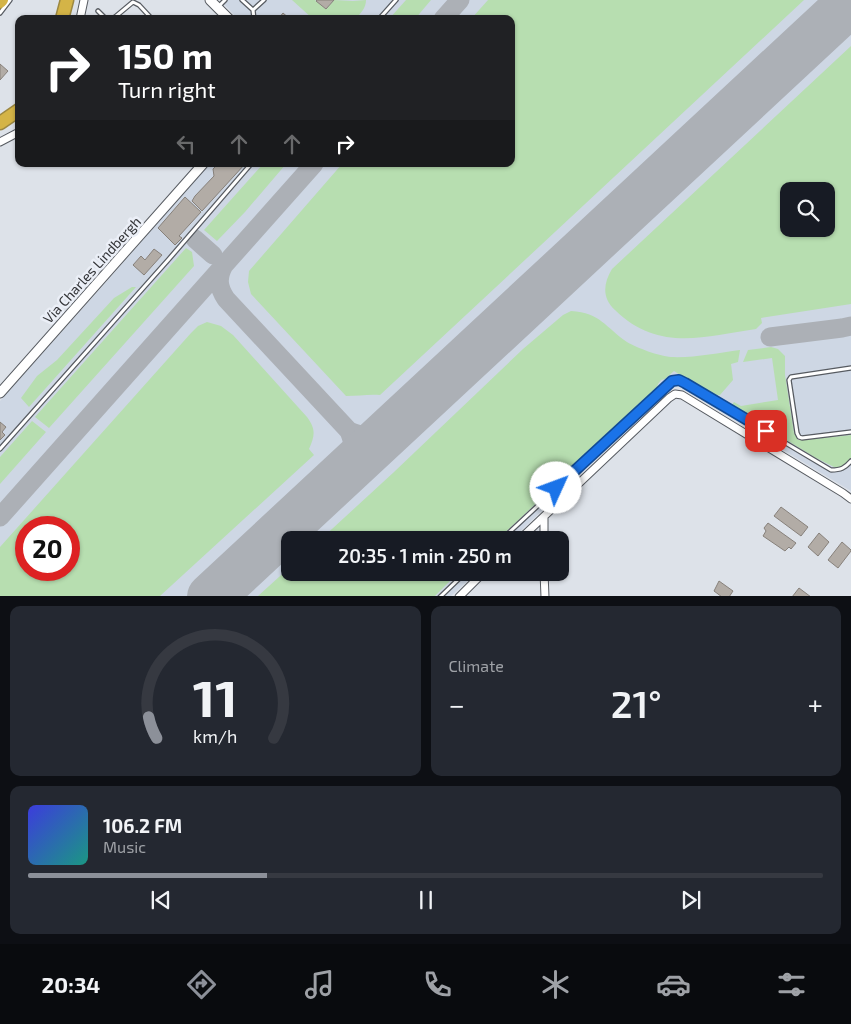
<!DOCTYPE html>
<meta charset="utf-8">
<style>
body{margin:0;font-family:"Exo 2",sans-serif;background:#242831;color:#f1f3f6;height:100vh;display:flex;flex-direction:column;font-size:19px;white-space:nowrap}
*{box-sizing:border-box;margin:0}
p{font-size:16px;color:#9ea1a6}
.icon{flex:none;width:28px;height:28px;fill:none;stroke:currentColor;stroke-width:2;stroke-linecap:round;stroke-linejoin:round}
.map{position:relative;height:596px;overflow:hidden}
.sheet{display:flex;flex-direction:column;gap:10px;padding:10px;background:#0d0f14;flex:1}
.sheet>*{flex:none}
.hud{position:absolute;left:15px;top:15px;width:500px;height:152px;border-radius:10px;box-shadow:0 1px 4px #0004;background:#202124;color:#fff;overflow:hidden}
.fabs{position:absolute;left:780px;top:182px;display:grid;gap:10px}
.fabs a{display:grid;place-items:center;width:55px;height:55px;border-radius:10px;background:#171b24;box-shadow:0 1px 4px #0004;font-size:25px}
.speed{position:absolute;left:15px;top:516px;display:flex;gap:10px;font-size:25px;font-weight:700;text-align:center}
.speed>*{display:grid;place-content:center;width:65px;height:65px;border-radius:50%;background:#171b24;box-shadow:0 1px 4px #0004;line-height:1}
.speed .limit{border:8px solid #d22;background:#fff;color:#111}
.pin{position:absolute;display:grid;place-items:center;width:42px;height:42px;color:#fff;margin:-21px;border-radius:10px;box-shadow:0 2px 8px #0006}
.me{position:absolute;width:55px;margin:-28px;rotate:47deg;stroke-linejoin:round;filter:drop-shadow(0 0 4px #0008)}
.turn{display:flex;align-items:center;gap:18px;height:105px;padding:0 20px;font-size:22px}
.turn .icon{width:65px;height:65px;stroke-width:2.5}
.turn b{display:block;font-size:35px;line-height:42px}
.lanes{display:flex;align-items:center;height:48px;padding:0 20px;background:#0003;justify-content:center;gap:25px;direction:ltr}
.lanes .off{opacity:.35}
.big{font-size:38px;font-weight:600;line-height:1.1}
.sheet .card{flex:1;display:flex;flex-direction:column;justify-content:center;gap:8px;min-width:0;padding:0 18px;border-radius:10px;background:#242831}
.sheet .dial{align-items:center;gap:0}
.dial svg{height:130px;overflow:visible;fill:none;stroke:#363941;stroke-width:7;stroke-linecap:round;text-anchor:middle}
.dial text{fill:#f1f3f6;stroke:none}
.song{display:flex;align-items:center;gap:15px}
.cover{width:60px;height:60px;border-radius:8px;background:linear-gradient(135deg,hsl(240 70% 55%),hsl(170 70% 35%))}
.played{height:5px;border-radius:2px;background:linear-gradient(90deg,#8c9099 30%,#363941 30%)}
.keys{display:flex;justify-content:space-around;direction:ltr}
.heat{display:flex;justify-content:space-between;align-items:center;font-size:28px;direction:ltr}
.sheet .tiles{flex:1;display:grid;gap:10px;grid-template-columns:1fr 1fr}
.card:last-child{grid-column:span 2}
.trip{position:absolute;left:281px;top:531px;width:288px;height:50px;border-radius:10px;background:#171b24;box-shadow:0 1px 4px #0004;font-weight:600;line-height:50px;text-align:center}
.tabs{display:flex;height:80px;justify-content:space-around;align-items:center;background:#090b0e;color:#9ea1a6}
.tabs .icon{width:35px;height:35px}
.tabs .active{color:#8c9099}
.tabs b{font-size:22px;color:#f1f3f6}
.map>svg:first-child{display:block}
.built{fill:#ced7e4;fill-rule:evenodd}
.green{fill:#b7deb0;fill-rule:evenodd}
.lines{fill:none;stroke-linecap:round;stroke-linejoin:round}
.taxiway{stroke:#acb0b6;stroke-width:19}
.runway{stroke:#acb0b6;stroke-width:48}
.building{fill:#b2aca6;stroke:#87817b}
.service-casing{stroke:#575b61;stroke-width:5.5}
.minor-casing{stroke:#575b61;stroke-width:9}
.tertiary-casing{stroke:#575b61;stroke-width:11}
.motorway-casing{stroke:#9c8842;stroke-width:15}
.service{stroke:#fff;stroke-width:3}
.minor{stroke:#fff;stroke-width:7}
.tertiary{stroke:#fff;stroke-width:9}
.motorway{stroke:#d4b447;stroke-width:12}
.route-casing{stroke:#114b97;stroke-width:12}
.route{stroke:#1a73e8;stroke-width:9}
.labels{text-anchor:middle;stroke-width:5;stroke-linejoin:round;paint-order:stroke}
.street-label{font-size:14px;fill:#343538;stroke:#ebeff7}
</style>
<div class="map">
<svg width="851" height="597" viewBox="0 0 851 597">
<rect width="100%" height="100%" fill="#dde2e9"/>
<path class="built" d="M220 0H851V491L675 384 511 540H290V572L476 573 451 596 0 597V401L109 279 209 164H511V19H238ZM789 191H826V229H789ZM26 528H69V570H26Z"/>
<path class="green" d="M292 0H315L326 9 334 0 353 1 366 0C366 8 361 13 355 19H313Z
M406 0H431L415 19H389Z
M488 0H804L380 395C369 394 358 396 346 396L251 294 248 282 249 271 342 164H511V19H471Z
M851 46V304L761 318 762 323 756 329C703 337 658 352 615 310 602 298 603 284 612 269ZM789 191H826V229H789Z
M263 164H286L245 212 217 241 204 230Z
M186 248 192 252 194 266 49 428 35 417Z
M132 287H136L29 407 21 398 37 376 57 360 114 298Z
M571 311C601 313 605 327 627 342 637 348 659 356 671 357 694 358 718 353 740 350L738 362 731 364 733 380 720 395H712L674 371 665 379 661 380 658 384 656 391 497 540H320L394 472 523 349 563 315Z
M207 322 221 326 233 335 307 417C316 429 315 436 309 449L314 455 160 596H0V547L191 333 198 326ZM26 528H69V570H26Z
M771 347 778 349 785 356V375L794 433 798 440H804L851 435V458L846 464 841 468 834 467 816 458 731 406 734 402 741 406 778 400 772 358 743 362 748 350Z
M32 421 46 432 0 484V457Z
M290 567V572L459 573 454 577 435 596H258Z"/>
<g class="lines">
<path class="taxiway" d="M443 19 460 0
M195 239 213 255
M224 265C217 278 218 287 226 299L349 431C357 451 353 455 344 473
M770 337 842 328 851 326
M349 431C368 439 376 436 394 427
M0 517 314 164"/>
<path class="runway" d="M211 597 851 2"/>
</g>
<path class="building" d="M317 0H334L326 9 316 1Z
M283 13 290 19H278Z
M0 64 8 71 0 80Z
M218 164H245L202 211 192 201 195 196 214 176 213 169Z
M185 197 201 212 179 236 182 238 175 245 158 228Z
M154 249 162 255 144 275 133 265 141 256 145 260Z
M0 422 6 427 2 432 5 435 0 440Z
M781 507 808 527 801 536 774 516Z
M768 523 796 543 791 549 789 547 785 551 763 536 766 531 764 528Z
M819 533 829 542 818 556 808 547Z
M842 542 851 550V551L838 568 828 560Z
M719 581 733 591 729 597H722L714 591Z
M799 588 811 597H792Z"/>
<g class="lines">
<g class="service-casing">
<path id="service" d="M242 0 253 10 264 0
M218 7 225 0
M253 10 254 19
M98 11 106 19
M0 13 10 0
M110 19 115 17 133 2 139 5 152 19
M379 19 396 0
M851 368 791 377 789 380 797 433 799 437 802 438 851 432
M0 449 169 259 251 164
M501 540 672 381 679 380 685 383 831 470C841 470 845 468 851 461
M440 597 466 572"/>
</g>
<g class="minor-casing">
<path id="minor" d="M80 19 84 0
M0 142 19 132
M544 517V540
M519 540 669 398 675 394 682 395 843 493 851 499
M544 572 545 597
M459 597 484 572"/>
</g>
<g class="tertiary-casing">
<path id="tertiary" d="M210 0 229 19
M0 393 203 164"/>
</g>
<g class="motorway-casing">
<path id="motorway" d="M0 2 2 0
M62 19 67 0
M0 123 19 110"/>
</g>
<use href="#service" class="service"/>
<use href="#minor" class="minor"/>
<use href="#tertiary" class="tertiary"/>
<use href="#motorway" class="motorway"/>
</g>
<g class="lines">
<g class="route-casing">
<path id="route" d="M556 488 672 381 679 380 685 383 766 431"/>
</g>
<use href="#route" class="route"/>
</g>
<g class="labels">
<g class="street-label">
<text transform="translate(92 270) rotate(-48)" y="5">Via Charles Lindbergh</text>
</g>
</g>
</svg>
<div class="fabs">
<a><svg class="icon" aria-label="search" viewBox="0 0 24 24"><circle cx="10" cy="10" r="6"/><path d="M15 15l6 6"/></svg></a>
</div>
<div class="speed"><div class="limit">20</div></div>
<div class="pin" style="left:766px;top:431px;background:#d93025"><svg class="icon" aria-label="arrive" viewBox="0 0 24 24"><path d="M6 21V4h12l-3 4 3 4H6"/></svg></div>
<svg class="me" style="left:556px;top:488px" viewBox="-20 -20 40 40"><circle r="19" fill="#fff"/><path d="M0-13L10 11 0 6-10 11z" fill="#1a73e8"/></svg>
<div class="trip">20:35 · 1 min · 250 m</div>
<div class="hud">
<div class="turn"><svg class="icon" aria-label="right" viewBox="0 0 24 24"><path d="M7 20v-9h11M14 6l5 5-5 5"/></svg><div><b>150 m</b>Turn right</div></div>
<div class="lanes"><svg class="icon off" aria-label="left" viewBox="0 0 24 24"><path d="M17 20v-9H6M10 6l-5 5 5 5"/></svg><svg class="icon off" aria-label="ahead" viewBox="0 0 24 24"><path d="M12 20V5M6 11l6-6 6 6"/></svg><svg class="icon off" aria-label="ahead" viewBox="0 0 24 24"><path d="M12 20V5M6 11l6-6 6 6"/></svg><svg class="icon" aria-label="right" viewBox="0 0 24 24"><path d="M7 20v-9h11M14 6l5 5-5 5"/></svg></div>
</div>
</div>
<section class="sheet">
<div class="tiles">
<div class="card dial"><svg viewBox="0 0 100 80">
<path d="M14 69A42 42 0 1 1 86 69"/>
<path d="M14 69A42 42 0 0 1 9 56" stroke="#8c9099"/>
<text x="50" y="56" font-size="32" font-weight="700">11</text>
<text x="50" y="72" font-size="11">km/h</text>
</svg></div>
<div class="card"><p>Climate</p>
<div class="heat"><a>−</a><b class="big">21°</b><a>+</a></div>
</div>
<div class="card">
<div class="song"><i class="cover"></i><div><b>106.2 FM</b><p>Music</p></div></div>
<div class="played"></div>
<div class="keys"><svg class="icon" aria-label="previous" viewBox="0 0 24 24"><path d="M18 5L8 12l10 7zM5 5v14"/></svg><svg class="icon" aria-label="pause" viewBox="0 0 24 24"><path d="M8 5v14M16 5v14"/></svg><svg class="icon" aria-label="next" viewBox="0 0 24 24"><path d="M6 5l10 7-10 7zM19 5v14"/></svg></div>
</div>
</div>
</section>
<nav class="tabs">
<b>20:34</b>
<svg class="icon active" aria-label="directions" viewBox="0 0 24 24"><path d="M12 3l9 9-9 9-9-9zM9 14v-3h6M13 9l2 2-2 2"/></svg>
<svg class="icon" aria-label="music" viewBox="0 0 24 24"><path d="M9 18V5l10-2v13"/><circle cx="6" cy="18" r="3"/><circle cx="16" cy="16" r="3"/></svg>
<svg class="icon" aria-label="phone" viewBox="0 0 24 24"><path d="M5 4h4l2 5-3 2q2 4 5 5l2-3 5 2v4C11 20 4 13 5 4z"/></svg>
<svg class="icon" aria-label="climate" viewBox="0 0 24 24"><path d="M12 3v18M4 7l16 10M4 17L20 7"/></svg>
<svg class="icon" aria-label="car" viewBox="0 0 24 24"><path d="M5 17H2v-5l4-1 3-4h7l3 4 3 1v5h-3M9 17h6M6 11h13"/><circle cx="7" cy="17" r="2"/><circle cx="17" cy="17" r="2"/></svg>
<svg class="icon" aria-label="filters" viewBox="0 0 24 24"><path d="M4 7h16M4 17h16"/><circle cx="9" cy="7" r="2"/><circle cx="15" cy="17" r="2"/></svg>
</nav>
